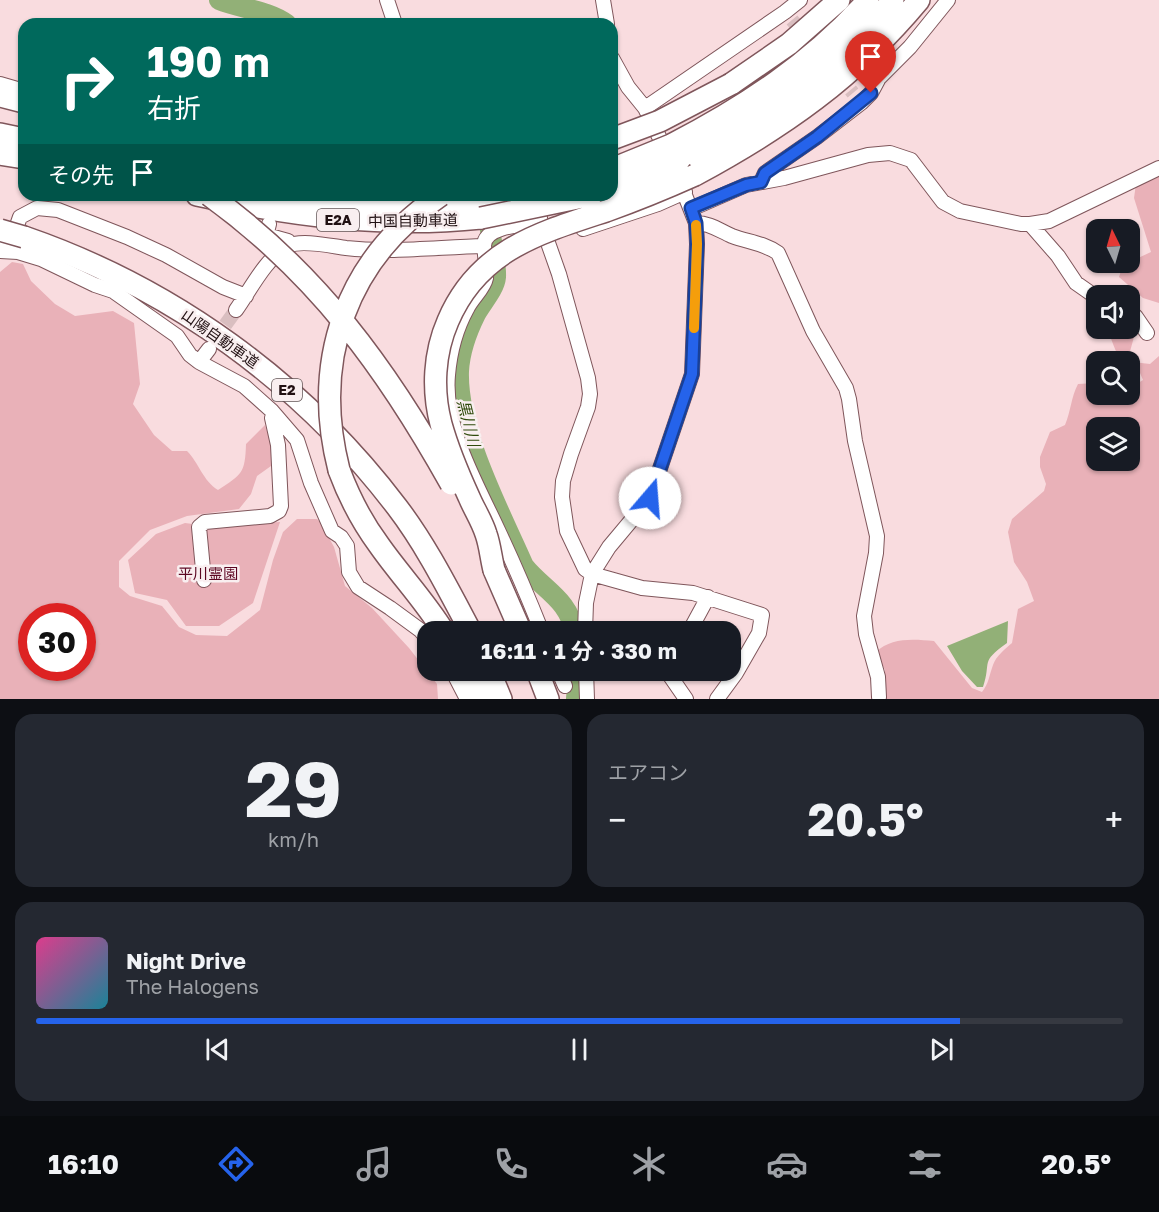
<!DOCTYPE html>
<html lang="ja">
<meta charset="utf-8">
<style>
body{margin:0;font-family:"Golos Text","Noto Sans JP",sans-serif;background:#242831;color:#f1f3f6;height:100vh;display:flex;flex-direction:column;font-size:22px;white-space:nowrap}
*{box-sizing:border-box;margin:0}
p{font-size:20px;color:#9ea1a6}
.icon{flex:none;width:33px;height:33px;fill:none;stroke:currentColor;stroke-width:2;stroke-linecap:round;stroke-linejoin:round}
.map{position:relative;height:699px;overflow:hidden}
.drawer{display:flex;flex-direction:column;gap:15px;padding:15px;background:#0d0f14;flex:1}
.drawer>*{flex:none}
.guide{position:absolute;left:18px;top:18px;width:600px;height:183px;border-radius:18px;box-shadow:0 2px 4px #0004;background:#00695c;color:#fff;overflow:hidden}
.needle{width:39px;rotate:355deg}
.tools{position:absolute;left:1086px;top:219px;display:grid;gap:12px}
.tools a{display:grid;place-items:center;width:54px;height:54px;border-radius:12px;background:#171b24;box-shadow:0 2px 4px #0004;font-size:30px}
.speed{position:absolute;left:18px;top:603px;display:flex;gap:12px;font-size:30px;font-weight:700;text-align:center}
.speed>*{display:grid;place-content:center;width:78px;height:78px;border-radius:50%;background:#171b24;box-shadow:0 2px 4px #0004;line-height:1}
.speed .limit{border:9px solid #d22;background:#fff;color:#111}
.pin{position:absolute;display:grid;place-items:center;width:51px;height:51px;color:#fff;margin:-62px -26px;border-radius:50% 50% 50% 0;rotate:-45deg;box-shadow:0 0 6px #0007}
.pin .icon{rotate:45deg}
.me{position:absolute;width:66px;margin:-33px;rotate:18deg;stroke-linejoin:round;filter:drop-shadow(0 0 4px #0008)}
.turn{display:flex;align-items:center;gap:21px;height:126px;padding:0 30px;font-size:27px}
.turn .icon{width:78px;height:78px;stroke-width:2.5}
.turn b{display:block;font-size:42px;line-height:51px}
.then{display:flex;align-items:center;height:57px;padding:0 30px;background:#0003;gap:12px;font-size:22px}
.big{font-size:45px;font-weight:700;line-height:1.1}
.drawer .card{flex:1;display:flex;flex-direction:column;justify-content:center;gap:9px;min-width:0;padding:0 21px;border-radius:18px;background:#242831}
.drawer .dial{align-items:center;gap:0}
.dial b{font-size:78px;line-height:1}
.song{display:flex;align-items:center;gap:18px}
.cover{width:72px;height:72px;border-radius:9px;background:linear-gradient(135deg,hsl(330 70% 55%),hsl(190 70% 35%))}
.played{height:6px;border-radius:3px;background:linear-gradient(90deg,#2563eb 85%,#363941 85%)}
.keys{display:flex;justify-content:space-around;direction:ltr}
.heat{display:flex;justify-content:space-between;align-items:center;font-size:33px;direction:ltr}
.drawer .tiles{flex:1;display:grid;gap:15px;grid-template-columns:1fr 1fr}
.card:last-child{grid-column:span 2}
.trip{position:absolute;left:417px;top:621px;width:324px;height:60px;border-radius:18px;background:#171b24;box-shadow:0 2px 4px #0004;font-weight:700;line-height:60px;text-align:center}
.tabs{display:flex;height:96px;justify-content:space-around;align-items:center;background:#090b0e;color:#9ea1a6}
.tabs .icon{width:42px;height:42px}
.tabs .selected{color:#2563eb}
.tabs b{font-size:27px;color:#f1f3f6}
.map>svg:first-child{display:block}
.green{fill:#e9b1b8;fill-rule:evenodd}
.water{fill:#92b077}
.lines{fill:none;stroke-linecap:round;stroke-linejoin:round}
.river{stroke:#92b077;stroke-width:20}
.minor-tunnel{stroke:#d9bec0;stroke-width:14;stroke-dasharray:14 7;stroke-linecap:butt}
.minor-casing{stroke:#7f565b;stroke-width:16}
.highway-casing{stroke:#7f565b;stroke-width:24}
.minor{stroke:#fff;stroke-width:14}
.highway{stroke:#fff;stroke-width:21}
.highway-bridge-casing{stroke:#7f565b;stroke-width:24;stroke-linecap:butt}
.highway-bridge{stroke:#fff;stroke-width:21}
.route-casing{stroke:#184099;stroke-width:15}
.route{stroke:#2563eb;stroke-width:10}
.slow{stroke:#f59e0b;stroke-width:10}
.labels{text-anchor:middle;stroke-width:5;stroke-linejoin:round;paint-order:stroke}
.shield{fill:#f9eff0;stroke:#625455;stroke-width:1.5}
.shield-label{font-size:14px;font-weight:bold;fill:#211113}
.street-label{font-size:15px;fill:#211113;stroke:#f9eff0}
.park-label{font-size:15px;fill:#5c0621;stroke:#f9eff0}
.water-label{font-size:16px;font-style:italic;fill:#304b0d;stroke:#f9eff0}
</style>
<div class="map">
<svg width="1159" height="699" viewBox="0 0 1159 699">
<rect width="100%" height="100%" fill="#f9dcdf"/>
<path class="green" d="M1159 176V303L1143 298 1119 277 1123 265 1151 252 1134 198 1136 184Z
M12 262 23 264 31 281 55 304 75 316 113 311 134 323 140 384 133 404 154 435 172 451H187C199 463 203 481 218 490 242 474 245 474 246 444L265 425 273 448 271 466 257 476 251 494 239 509 187 516 150 530 119 561V587L130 596 162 606 179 627 196 635 227 636 260 610 273 560 283 532 297 519H317L321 523 334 547 345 586 372 608 409 648 437 684 438 699H0V272ZM32 616H82V668H32Z
M1130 317 1132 320 1134 337 1129 355 1133 362 1150 364 1159 356V699H885V670L876 652C891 637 914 639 934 641L972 688 982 692C989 683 989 676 993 665 996 656 1005 649 1012 643L1018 609 1034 601 1027 582 1014 562 1008 532 1012 519 1044 491 1046 484 1040 467V457L1050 432 1065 425C1071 411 1071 397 1078 384L1096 383V394H1130V388L1143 380 1140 373 1130 367V362L1122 361C1114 352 1113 339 1106 329L1130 328ZM1096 428H1130V460H1096Z
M280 522 253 603 219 626H186L167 600 135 593 128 560 156 534 185 523 208 526Z"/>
<path class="water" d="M1008 621 1007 643C979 663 992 661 983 687H977L962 671 947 646Z"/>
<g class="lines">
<path class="river" d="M219 0C241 9 268 10 287 24
M488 218C490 233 497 263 496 277 495 289 482 303 476 314 468 330 460 352 459 371 457 431 500 511 524 566 542 589 570 600 574 632
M576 699 578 670"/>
<path class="minor-tunnel" d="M792 20 807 38
M837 74 853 93
M213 342 236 310"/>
<g class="minor-casing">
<path id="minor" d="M387 0 395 24
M603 0 607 24
M612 58 628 87 645 108 667 153
M0 84 24 91
M645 108 785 12 800 0
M761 182 765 173 817 137 861 103 871 93 879 78 910 47 948 0
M535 195 541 223 559 274 588 378 590 394 588 407 571 454 563 481 562 497 567 531 585 569 592 574 642 588 693 593 762 615 759 633 736 673 717 699
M691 209 746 185 784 178 868 155 890 153 911 160 943 202 960 211 1021 224H1030L1049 221 1159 168
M696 223C710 223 720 231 732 236 748 242 764 243 778 253L813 331 846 388 849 399 855 441 877 536 876 553 864 616 866 634 878 677 879 697
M269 224 267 232 270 236 288 241 290 245
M1030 224 1058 256 1076 283 1096 297
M583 229 658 204 685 192
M484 246C485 256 487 268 486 278 484 289 472 298 467 309 456 329 450 352 448 375 443 427 477 484 498 530 514 564 528 597 542 632
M0 249 12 240 20 217 37 208 58 210 127 237 166 255 223 287 246 296
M0 251 18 252 41 259 95 285 113 291 177 336 190 355 199 362 209 349
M236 310C251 289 265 259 288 246 301 239 331 246 346 248 392 253 439 247 484 246 484 225 525 225 541 223
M1130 311 1136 317 1147 333
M199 362 244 386 272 411 297 440 311 483 332 531 341 537 347 546 349 572 358 587 390 608 420 630 428 639
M204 580 199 527 205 522 270 516 279 511 281 506 278 445 272 418 274 414
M585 632 586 603 592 574 609 547 650 498 692 374 697 244 696 223 677 175
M689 632 708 597
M452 670 467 699
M558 670 565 686
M586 670 587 699
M666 670 686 699"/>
</g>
<g class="highway-casing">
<path id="highway" d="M731 84 789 44 839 0
M0 96 24 102
M0 134 24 139
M671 145C745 107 813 62 868 0
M0 154 24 158
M679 161C759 120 835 70 893 0
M695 175C784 127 854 78 919 0
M197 195C292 216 384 228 481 218
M295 195C368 206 440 206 514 195
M24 237C172 288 302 382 397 507 426 545 448 589 471 632
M339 470C349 497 362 522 379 545 400 575 425 601 444 632
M494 570 521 632
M467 670 482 699
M489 670 501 699
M537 670 548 699"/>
</g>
<use href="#minor" class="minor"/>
<use href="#highway" class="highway"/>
<g class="highway-bridge-casing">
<path id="highway-bridge" d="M612 139 660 121 731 84
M612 169 671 145
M612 188 679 161
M209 195C317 273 387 369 451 484
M481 218 592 195
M0 230 24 237
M339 470C311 360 346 259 441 195
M494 570C491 558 490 545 486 534 482 521 474 509 469 497 458 473 448 449 441 424 432 390 434 353 448 321 478 250 539 233 606 211 637 200 666 188 695 175"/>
</g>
<use href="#highway-bridge" class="highway-bridge"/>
</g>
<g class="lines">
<g class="route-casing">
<path id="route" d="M650 498 692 374 697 244 696 223 691 208 746 185 761 182 765 173 817 137 871 93"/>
</g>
<use href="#route" class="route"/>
<path class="slow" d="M694 328 697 244 696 225"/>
</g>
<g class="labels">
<g class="shield">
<rect x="317" y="209" width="42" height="22" rx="4.5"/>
<rect x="272" y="379" width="30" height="22" rx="4.5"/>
</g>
<g class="shield-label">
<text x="338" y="225">E2A</text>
<text x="287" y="395">E2</text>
</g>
<g class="street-label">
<text transform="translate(413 221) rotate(-1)" y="5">中国自動車道</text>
<text transform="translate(220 339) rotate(35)" y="5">山陽自動車道</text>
</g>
<g class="park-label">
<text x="208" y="579">平川霊園</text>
</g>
<g class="water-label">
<text transform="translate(469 423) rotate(76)" y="6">黒川川</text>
</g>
</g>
</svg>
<div class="tools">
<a><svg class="needle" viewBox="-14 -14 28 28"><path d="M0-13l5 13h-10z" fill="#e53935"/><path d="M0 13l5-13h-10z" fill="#9ea1a6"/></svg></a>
<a><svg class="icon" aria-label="sound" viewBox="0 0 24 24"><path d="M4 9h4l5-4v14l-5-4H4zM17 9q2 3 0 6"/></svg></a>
<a><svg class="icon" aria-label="search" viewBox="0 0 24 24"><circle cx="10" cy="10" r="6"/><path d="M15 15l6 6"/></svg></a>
<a><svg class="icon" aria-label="layers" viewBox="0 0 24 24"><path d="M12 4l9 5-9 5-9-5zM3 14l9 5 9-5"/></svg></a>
</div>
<div class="speed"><div class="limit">30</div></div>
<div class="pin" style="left:871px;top:93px;background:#d93025"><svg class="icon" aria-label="arrive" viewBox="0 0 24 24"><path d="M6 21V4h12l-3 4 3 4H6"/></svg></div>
<svg class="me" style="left:650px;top:498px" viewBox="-20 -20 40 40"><circle r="19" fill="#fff"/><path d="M0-13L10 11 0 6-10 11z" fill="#2563eb"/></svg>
<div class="trip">16:11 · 1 分 · 330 m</div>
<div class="guide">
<div class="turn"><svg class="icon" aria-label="right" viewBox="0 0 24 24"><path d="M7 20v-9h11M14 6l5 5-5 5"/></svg><div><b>190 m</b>右折</div></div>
<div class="then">その先<svg class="icon" aria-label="arrive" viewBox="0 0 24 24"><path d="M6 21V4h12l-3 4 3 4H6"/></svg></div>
</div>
</div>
<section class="drawer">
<div class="tiles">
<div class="card dial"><b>29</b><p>km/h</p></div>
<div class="card"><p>エアコン</p>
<div class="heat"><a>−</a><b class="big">20.5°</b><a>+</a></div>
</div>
<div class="card">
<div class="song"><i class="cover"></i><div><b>Night Drive</b><p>The Halogens</p></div></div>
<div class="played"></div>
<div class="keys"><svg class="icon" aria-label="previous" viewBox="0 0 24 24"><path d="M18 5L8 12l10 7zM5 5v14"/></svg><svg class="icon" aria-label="pause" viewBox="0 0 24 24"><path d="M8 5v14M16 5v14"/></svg><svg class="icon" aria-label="next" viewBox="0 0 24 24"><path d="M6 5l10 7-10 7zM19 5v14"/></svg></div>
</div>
</div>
</section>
<nav class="tabs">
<b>16:10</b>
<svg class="icon selected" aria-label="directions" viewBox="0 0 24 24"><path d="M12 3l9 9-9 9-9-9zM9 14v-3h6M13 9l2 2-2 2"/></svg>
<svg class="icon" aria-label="music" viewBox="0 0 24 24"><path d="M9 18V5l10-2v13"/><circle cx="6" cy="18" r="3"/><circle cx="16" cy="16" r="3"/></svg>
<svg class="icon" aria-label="phone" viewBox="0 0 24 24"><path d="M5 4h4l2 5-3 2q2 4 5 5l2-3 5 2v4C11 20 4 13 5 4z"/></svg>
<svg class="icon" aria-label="climate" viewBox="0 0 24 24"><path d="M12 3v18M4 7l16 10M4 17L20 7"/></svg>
<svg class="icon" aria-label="car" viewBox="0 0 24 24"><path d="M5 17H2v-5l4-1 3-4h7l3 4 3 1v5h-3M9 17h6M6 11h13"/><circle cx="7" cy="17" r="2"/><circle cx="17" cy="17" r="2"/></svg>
<svg class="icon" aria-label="filters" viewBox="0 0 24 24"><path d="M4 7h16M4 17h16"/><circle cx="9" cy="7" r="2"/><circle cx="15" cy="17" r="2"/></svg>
<b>20.5°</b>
</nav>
